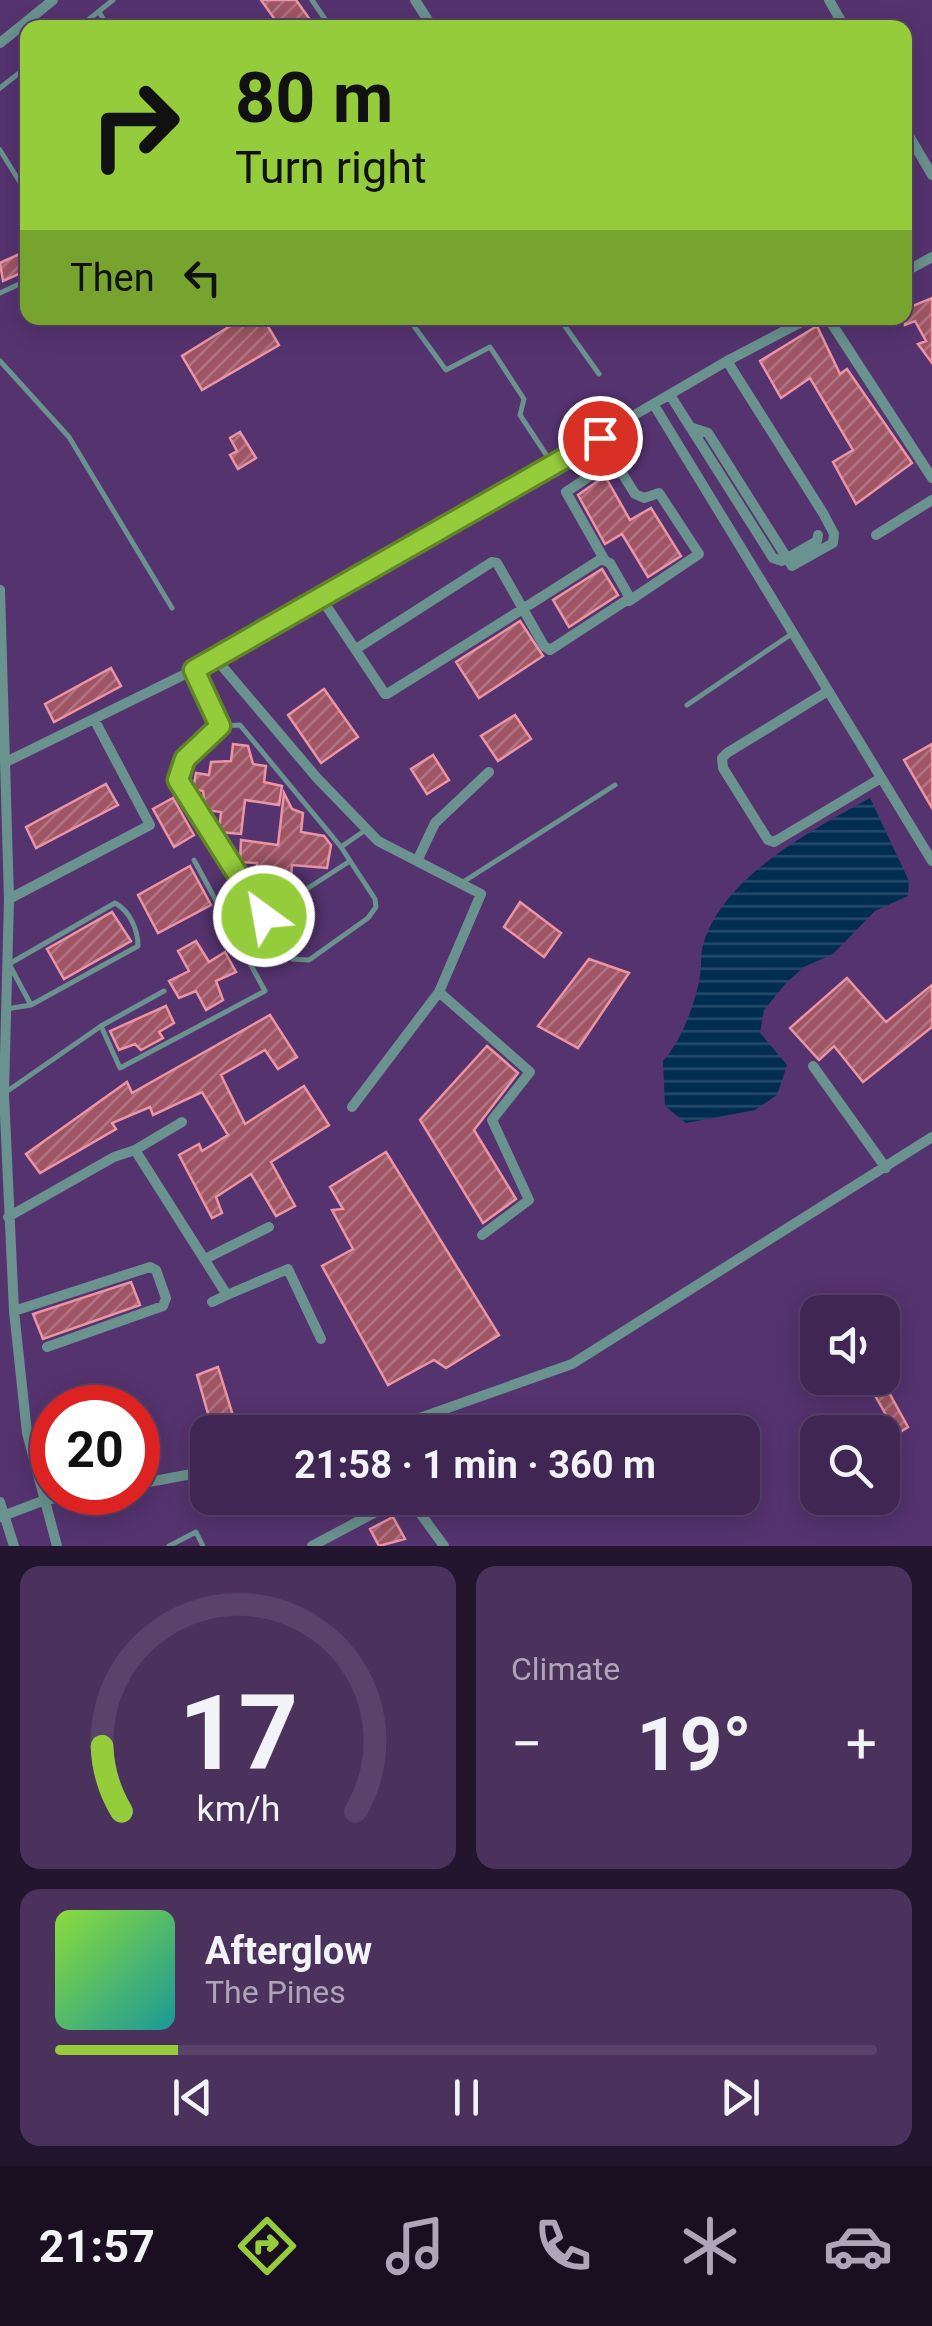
<!DOCTYPE html>
<meta charset="utf-8">
<style>
body{margin:0;font-family:Roboto,sans-serif;background:#4b325d;color:#f1f3f6;height:100vh;display:flex;flex-direction:column;font-size:38px;white-space:nowrap}
*{box-sizing:border-box;margin:0}
p{font-size:32px;color:#aea5b8}
.icon{flex:none;width:55px;height:55px;fill:none;stroke:currentColor;stroke-width:2;stroke-linecap:round;stroke-linejoin:round}
.map{position:relative;height:1546px;overflow:hidden}
.side{display:flex;flex-direction:column;gap:20px;padding:20px;background:#23152e;flex:1}
.side>*{flex:none}
.banner{position:absolute;left:20px;top:20px;width:892px;height:305px;border-radius:20px;box-shadow:0 5px 25px #0003,0 0 0 2px #59436a;background:#95cc3b;color:#111;overflow:hidden}
.tools{position:absolute;left:800px;top:1295px;display:grid;gap:20px}
.tools a{display:grid;place-items:center;width:100px;height:100px;border-radius:20px;background:#402653;box-shadow:0 5px 25px #0003,0 0 0 2px #59436a;font-size:50px}
.speed{position:absolute;left:30px;top:1385px;display:flex;gap:20px;font-size:50px;font-weight:700;text-align:center}
.speed>*{display:grid;place-content:center;width:130px;height:130px;border-radius:50%;background:#402653;box-shadow:0 5px 25px #0003,0 0 0 2px #59436a;line-height:1}
.speed .limit{border:15px solid #d22;background:#fff;color:#111}
.pin{position:absolute;display:grid;place-items:center;width:85px;height:85px;color:#fff;margin:-42px;border:5px solid #fff;border-radius:50%;box-shadow:0 2px 10px #0007}
.me{position:absolute;width:110px;margin:-55px;rotate:328deg;stroke-linejoin:round;filter:drop-shadow(0 0 8px #0008)}
.turn{display:flex;align-items:center;gap:35px;height:210px;padding:0 50px;font-size:45px}
.turn .icon{width:130px;height:130px;stroke-width:2.5}
.turn b{display:block;font-size:70px;line-height:85px}
.then{display:flex;align-items:center;height:95px;padding:0 50px;background:#0003;gap:20px;font-size:38px}
.big{font-size:75px;font-weight:700;line-height:1.1}
.side .tile{flex:1;display:flex;flex-direction:column;justify-content:center;gap:15px;min-width:0;padding:0 35px;border-radius:20px;background:#4b325d}
.side .dial{align-items:center;gap:0}
.dial svg{height:260px;overflow:visible;fill:none;stroke:#59436a;stroke-width:7;stroke-linecap:round;text-anchor:middle}
.dial text{fill:#f1f3f6;stroke:none}
.song{display:flex;align-items:center;gap:30px}
.cover{width:120px;height:120px;border-radius:15px;background:linear-gradient(135deg,hsl(90 70% 55%),hsl(180 70% 35%))}
.played{height:10px;border-radius:5px;background:linear-gradient(90deg,#95cc3b 15%,#59436a 15%)}
.keys{display:flex;justify-content:space-around;direction:ltr}
.heat{display:flex;justify-content:space-between;align-items:center;font-size:55px;direction:ltr}
.side .tiles{flex:1;display:grid;gap:20px;grid-template-columns:1fr 1fr}
.tile:last-child{grid-column:span 2}
.trip{position:absolute;left:190px;top:1415px;width:570px;height:100px;border-radius:20px;background:#402653;box-shadow:0 5px 25px #0003,0 0 0 2px #59436a;font-weight:700;line-height:100px;text-align:center}
.tab-bar{display:flex;height:160px;justify-content:space-around;align-items:center;background:#1a0f21;color:#aea5b8}
.tab-bar .icon{width:70px;height:70px}
.tab-bar .current{color:#95cc3b}
.tab-bar b{font-size:45px;color:#f1f3f6}
.map>svg:first-child{display:block}
.water{fill:url(#water-rules)}
.building{fill:url(#building-hatch);stroke:#eb95a4;stroke-width:2.5}
.lines{fill:none;stroke-linecap:round;stroke-linejoin:round}
.lane{stroke:#6a928e;stroke-width:5}
.street{stroke:#6a928e;stroke-width:10}
.route-casing{stroke:#618526;stroke-width:25}
.route{stroke:#95cc3b;stroke-width:18}
</style>
<div class="map">
<svg width="932" height="1546" viewBox="0 0 932 1546">
<defs>
<pattern id="water-rules" width="6" height="5" patternUnits="userSpaceOnUse" patternTransform="scale(2.5)"><rect width="6" height="5" fill="#002d50"/><path d="M0 2.5h6" fill="none" stroke="#254a6a"/></pattern>
<pattern id="building-hatch" width="6" height="6" patternUnits="userSpaceOnUse" patternTransform="scale(2.5)"><rect width="6" height="6" fill="#9f5564"/><path d="M-1 1l2-2M0 6l6-6M5 7l2-2" fill="none" stroke="#b17482"/></pattern>
</defs>
<rect width="100%" height="100%" fill="#55336f"/>
<path class="water" d="M870 798 909 881 908 896 875 911 833 954 804 967 786 983 764 1010 760 1033 787 1065 777 1095 755 1110 686 1123 665 1106 663 1061C682 1040 695 1004 700 976 702 966 700 954 703 945 723 876 812 830 870 798Z"/>
<path class="building" d="M261 0H296L316 28H281Z
M28 250V270L3 281 0 263Z
M932 298V363L918 344 926 341 915 321 905 325V309Z
M243 318H263L279 345 202 390 182 356Z
M817 326 840 374 847 369 912 463 856 504 833 462 853 450 810 378 781 398 760 361Z
M240 432 256 458 238 469 230 455 237 451 230 438Z
M605 476 630 520 651 508 681 556 648 577 622 534 605 544 578 495Z
M602 569 618 595 569 627 553 600Z
M520 621 543 656 479 698 456 662Z
M111 668 121 686 54 722 45 704Z
M324 689 358 737 321 763 288 715Z
M515 715 531 739 498 761 481 736Z
M233 744 248 746 253 764 266 766 264 782 282 786 279 805 245 800 241 834 219 832 221 812 206 810 203 791 193 789 196 773 209 775 211 762 231 761Z
M932 744V808L904 760Z
M433 755 449 780 427 794 411 769Z
M106 784 118 805 36 848 26 827Z
M284 793 292 809 303 813 301 832 324 836 331 845 327 868 292 865 290 892 282 898 259 896 255 888 257 863 240 862 241 840 278 845Z
M173 798 194 835 174 847 153 809Z
M190 866 211 905 158 933 138 895Z
M520 902 561 933 544 957 504 927Z
M112 912 131 941 64 979 47 949Z
M196 941 209 962 225 952 236 972 216 981 223 1000 206 1010 196 991 179 998 169 981 189 971 178 951Z
M589 959 629 973 578 1048 538 1026Z
M847 978 886 1022 932 985V1027L863 1082 834 1046 819 1060 790 1028Z
M166 1006 174 1023 159 1032 163 1038 141 1050 135 1044 119 1050 110 1031Z
M270 1015 297 1057 278 1069 265 1050 221 1075 245 1124 304 1086 329 1125 271 1162 295 1206 276 1216 251 1174 216 1197 222 1213 212 1218 179 1155 199 1144 202 1151 228 1135 202 1092 153 1115 150 1107 112 1123 116 1129 40 1173 26 1154 127 1082 132 1093Z
M487 1046 518 1073 474 1130 516 1199 483 1223 420 1120Z
M386 1152 499 1335 446 1368 434 1360 388 1385 322 1266 353 1249 332 1210 343 1209 330 1187Z
M131 1282 140 1305 43 1339 33 1314Z
M218 1367 234 1419 219 1423 216 1416 209 1417 197 1375Z
M881 1378 908 1427 897 1434 869 1385Z
M393 1517 405 1539 379 1546 370 1529Z"/>
<g class="lines">
<path class="lane" d="M312 0 331 28
M99 12 109 28
M78 28 113 0
M0 88 28 66
M0 150 28 195
M0 293 28 280
M408 318 446 370 490 347 524 399 520 415 551 462
M559 318 599 374
M0 361 69 437 172 608
M194 671 220 726 185 759 178 779 292 959 309 960 368 918 376 907 375 899 341 847 240 725 220 726
M687 705 793 633
M341 847 367 829
M463 882 615 785
M265 916 350 861
M6 1009 31 1005 138 946C138 930 130 911 115 903L9 964 31 1005
M101 1026 120 1068 265 991 194 860
M6 1092 101 1026 164 991
M169 1546 196 1532 203 1546"/>
<path class="street" d="M415 0 433 28
M829 0 845 28
M0 43 53 0
M905 129 932 175
M905 272 932 257
M828 318 932 478
M670 395 773 558 782 561 817 541 818 535
M654 405 932 861
M690 427 708 433 792 566 833 543 834 534 823 513 727 361
M600 438 635 494 644 498 659 493 699 554 629 601
M876 535 932 500
M604 559 566 492 614 460
M0 590 9 899 4 1094 14 1311 27 1433 57 1546
M321 598 385 694H387C459 649 530 605 601 559L610 563 630 598 550 650 544 646 497 563 492 562 356 649
M216 659 317 778 378 841 481 894 439 992 352 1107
M828 691 727 753 722 758 723 768 768 840 774 842 881 778
M6 762 216 659 727 361 809 318
M417 861 435 823 489 772
M9 899 150 825 95 721
M439 992 530 1072 492 1120 529 1200 482 1235
M813 1066 886 1168
M135 1150 182 1122
M8 1217 114 1157 135 1150 227 1295 288 1269 321 1339
M207 1258 269 1227
M212 1302 227 1295
M14 1311 150 1267 156 1270 166 1298 163 1306 47 1347
M380 1432 572 1364 932 1137
M428 1432 430 1415
M138 1484 208 1471
M409 1498 444 1546
M0 1502 14 1546
M0 1517 45 1500 89 1492
M312 1546 402 1498"/>
</g>
<g class="lines">
<g class="route-casing">
<path id="route" d="M264 916 178 780 185 759 220 726 194 670 600 438"/>
</g>
<use href="#route" class="route"/>
</g>
</svg>
<div class="tools">
<a><svg class="icon" aria-label="sound" viewBox="0 0 24 24"><path d="M4 9h4l5-4v14l-5-4H4zM17 9q2 3 0 6"/></svg></a>
<a><svg class="icon" aria-label="search" viewBox="0 0 24 24"><circle cx="10" cy="10" r="6"/><path d="M15 15l6 6"/></svg></a>
</div>
<div class="speed"><div class="limit">20</div></div>
<div class="pin" style="left:600px;top:438px;background:#d93025"><svg class="icon" aria-label="arrive" viewBox="0 0 24 24"><path d="M6 21V4h12l-3 4 3 4H6"/></svg></div>
<svg class="me" style="left:264px;top:916px" viewBox="-20 -20 40 40"><circle r="17" fill="#95cc3b" stroke="#fff" stroke-width="3"/><path d="M0-11L8 9 0 5-8 9z" fill="#fff"/></svg>
<div class="trip">21:58 · 1 min · 360 m</div>
<div class="banner">
<div class="turn"><svg class="icon" aria-label="right" viewBox="0 0 24 24"><path d="M7 20v-9h11M14 6l5 5-5 5"/></svg><div><b>80 m</b>Turn right</div></div>
<div class="then">Then<svg class="icon" aria-label="left" viewBox="0 0 24 24"><path d="M17 20v-9H6M10 6l-5 5 5 5"/></svg></div>
</div>
</div>
<section class="side">
<div class="tiles">
<div class="tile dial"><svg viewBox="0 0 100 80">
<path d="M14 69A42 42 0 1 1 86 69"/>
<path d="M14 69A42 42 0 0 1 8 49" stroke="#95cc3b"/>
<text x="50" y="56" font-size="32" font-weight="700">17</text>
<text x="50" y="72" font-size="11">km/h</text>
</svg></div>
<div class="tile"><p>Climate</p>
<div class="heat"><a>−</a><b class="big">19°</b><a>+</a></div>
</div>
<div class="tile">
<div class="song"><i class="cover"></i><div><b>Afterglow</b><p>The Pines</p></div></div>
<div class="played"></div>
<div class="keys"><svg class="icon" aria-label="previous" viewBox="0 0 24 24"><path d="M18 5L8 12l10 7zM5 5v14"/></svg><svg class="icon" aria-label="pause" viewBox="0 0 24 24"><path d="M8 5v14M16 5v14"/></svg><svg class="icon" aria-label="next" viewBox="0 0 24 24"><path d="M6 5l10 7-10 7zM19 5v14"/></svg></div>
</div>
</div>
</section>
<nav class="tab-bar">
<b>21:57</b>
<svg class="icon current" aria-label="directions" viewBox="0 0 24 24"><path d="M12 3l9 9-9 9-9-9zM9 14v-3h6M13 9l2 2-2 2"/></svg>
<svg class="icon" aria-label="music" viewBox="0 0 24 24"><path d="M9 18V5l10-2v13"/><circle cx="6" cy="18" r="3"/><circle cx="16" cy="16" r="3"/></svg>
<svg class="icon" aria-label="phone" viewBox="0 0 24 24"><path d="M5 4h4l2 5-3 2q2 4 5 5l2-3 5 2v4C11 20 4 13 5 4z"/></svg>
<svg class="icon" aria-label="climate" viewBox="0 0 24 24"><path d="M12 3v18M4 7l16 10M4 17L20 7"/></svg>
<svg class="icon" aria-label="car" viewBox="0 0 24 24"><path d="M5 17H2v-5l4-1 3-4h7l3 4 3 1v5h-3M9 17h6M6 11h13"/><circle cx="7" cy="17" r="2"/><circle cx="17" cy="17" r="2"/></svg>
</nav>
